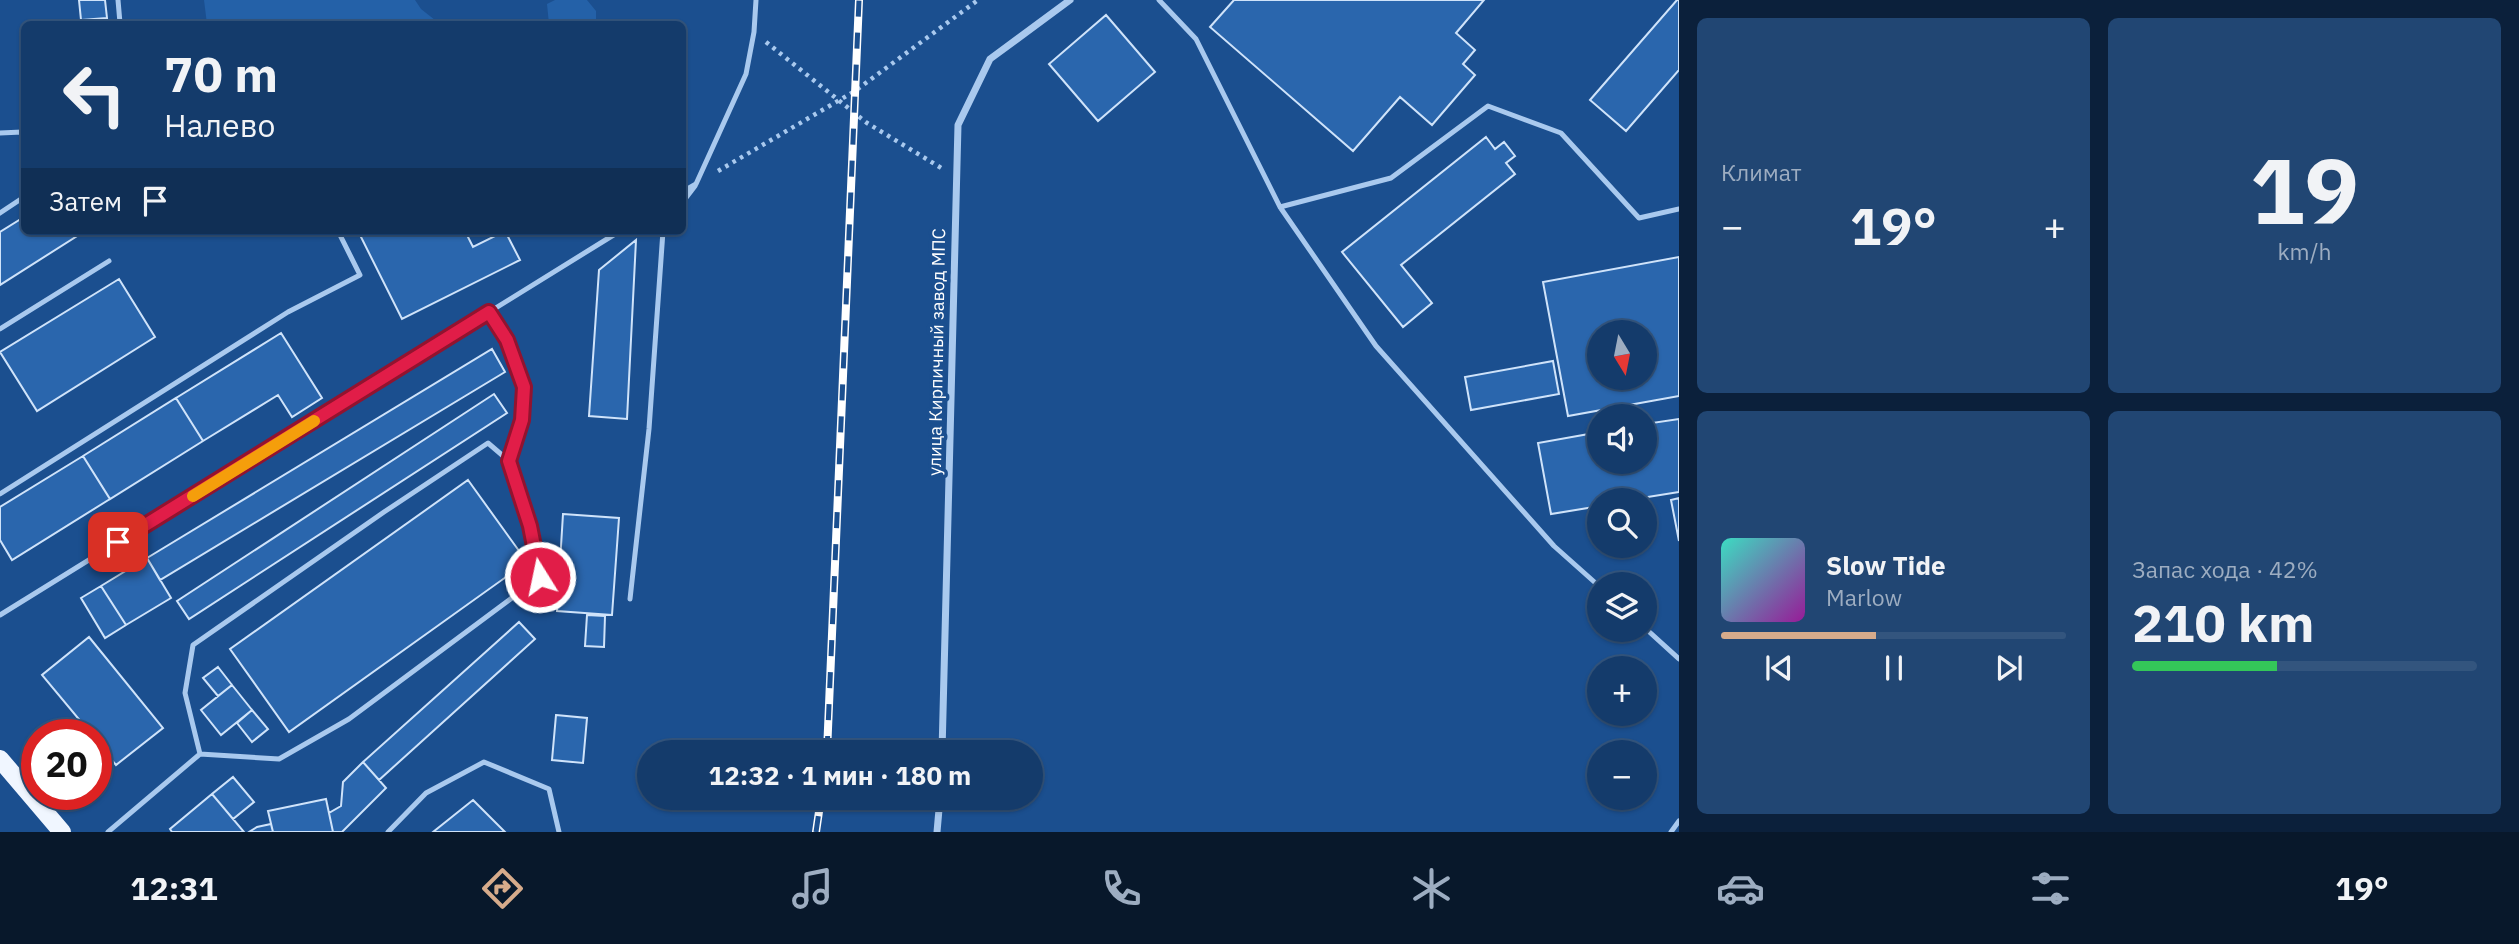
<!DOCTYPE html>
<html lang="ru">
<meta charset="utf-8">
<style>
body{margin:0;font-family:"IBM Plex Sans",sans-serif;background:#214673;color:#f1f3f6;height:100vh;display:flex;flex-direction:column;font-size:26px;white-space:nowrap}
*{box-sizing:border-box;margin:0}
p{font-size:23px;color:#9dadc1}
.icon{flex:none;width:38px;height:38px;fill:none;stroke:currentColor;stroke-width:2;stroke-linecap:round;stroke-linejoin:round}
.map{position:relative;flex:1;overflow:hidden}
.drawer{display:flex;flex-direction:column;gap:18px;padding:18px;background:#0b203b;width:840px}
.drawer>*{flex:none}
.top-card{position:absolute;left:21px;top:21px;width:665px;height:214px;border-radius:10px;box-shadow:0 2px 5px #0004,0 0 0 2px #33557e;background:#143b6b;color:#f1f3f6;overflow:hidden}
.needle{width:46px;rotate:170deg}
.fabs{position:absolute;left:1587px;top:320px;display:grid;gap:14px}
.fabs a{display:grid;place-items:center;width:70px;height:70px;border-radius:50%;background:#143b6b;box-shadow:0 2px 5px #0004,0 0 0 2px #33557e;font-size:35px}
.speed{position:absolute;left:21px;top:719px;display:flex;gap:14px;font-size:35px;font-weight:700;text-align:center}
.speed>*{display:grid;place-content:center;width:91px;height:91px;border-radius:50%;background:#143b6b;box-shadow:0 2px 5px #0004,0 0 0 2px #33557e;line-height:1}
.speed .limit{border:10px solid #d22;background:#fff;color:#111}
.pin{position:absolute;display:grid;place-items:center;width:60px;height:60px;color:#fff;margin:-30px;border-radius:14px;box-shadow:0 4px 10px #0006}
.me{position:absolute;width:77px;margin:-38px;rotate:350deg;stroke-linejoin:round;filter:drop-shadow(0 0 5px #0008)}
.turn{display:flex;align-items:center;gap:24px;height:147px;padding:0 28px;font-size:32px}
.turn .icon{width:91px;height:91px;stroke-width:2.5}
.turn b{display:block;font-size:49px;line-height:60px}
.then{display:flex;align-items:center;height:66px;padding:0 28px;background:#0003;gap:14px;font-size:26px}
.big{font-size:52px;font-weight:800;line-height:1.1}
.drawer .widget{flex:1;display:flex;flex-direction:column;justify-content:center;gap:10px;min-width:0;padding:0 24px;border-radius:10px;background:#214673}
.drawer .dial{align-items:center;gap:0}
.dial b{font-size:91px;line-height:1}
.song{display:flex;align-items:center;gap:21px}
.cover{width:84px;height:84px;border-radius:10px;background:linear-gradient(135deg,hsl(170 70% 55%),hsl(300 70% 35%))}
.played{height:7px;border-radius:4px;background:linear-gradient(90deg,#d6ab8b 45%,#33557e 45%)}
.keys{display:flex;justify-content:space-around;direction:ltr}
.heat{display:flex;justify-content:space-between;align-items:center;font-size:38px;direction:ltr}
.charge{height:10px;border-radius:5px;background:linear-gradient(90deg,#34c759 42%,#33557e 0)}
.drawer .tiles{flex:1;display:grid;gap:18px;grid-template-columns:repeat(2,1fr)}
.trip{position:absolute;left:637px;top:740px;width:406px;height:70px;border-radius:35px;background:#143b6b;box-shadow:0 2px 5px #0004,0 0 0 2px #33557e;font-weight:800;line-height:70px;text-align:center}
.tab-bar{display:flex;height:112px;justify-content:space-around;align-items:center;background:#08182b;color:#9dadc1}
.tab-bar .icon{width:49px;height:49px}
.tab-bar .on{color:#d6ab8b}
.tab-bar b{font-size:32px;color:#f1f3f6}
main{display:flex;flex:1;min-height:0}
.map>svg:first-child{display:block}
.green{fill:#2461a8}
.building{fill:#2a66ad;stroke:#cfe3fa;stroke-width:2;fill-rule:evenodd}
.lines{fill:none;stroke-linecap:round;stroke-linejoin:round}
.path{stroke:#a9c9ee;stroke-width:4.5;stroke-dasharray:3.5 5;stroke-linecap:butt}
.service{stroke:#a9c9ee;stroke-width:5}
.minor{stroke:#a9c9ee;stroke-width:7}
.primary{stroke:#f0f6ff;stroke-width:18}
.rail-casing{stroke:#fff;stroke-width:8}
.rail{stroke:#1b4f8f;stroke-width:5;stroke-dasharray:16;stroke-linecap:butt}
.route-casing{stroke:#92132f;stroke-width:18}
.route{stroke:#e11d48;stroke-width:12}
.slow{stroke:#f59e0b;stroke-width:12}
.labels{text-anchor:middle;stroke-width:7;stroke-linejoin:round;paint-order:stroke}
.street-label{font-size:18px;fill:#fff;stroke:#1b4f8f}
</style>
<main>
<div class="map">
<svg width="1679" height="832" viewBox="0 0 1679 832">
<rect width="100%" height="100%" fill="#1b4f8f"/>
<path class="green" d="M204 0H415L421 9 440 24H207Z
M555 0H587L596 11V24H549L547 4Z"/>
<path class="building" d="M79 0H105L107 18 81 20Z
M1234 0H1484L1456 33 1475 50 1463 64 1475 75 1432 125 1400 97 1353 151 1210 27Z
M1677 0H1679V70L1626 131 1590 100Z
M1106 15 1155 72 1098 121 1049 64Z
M1486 137 1495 149 1504 142 1515 156 1506 163 1515 174 1401 265 1432 303 1403 327 1342 252Z
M24 217V231H85L0 285V232Z
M358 231H419L420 233 425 231H465L473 247 505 231 520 260 402 319Z
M636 240 627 419 589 416 599 270Z
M1679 257V396L1568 416 1543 282ZM1600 332H1645V378H1600Z
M119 279 155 337 37 411 0 352Z
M281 333 322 398 292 417 278 395 203 441 176 398Z
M492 349 505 372 160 580 147 558Z
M1553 361 1559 394 1471 410 1465 377Z
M494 394 507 413 189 619 177 601Z
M176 398 203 441 110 499 83 456Z
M1679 419V492L1629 500H1600V506L1551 514 1538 443 1600 432V462H1645V424Z
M83 456 110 499 12 560 0 540V507Z
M468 480 527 562 289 732 230 649Z
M1679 498V541L1671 500Z
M563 514 619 518 612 615 557 611Z
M147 558 171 598 126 625 101 586Z
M101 586 126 625 105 638 81 598Z
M587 615 605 616 604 647 585 646Z
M519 622 535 639 379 780 363 762Z
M89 637 163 728 116 765 96 741V735H92L42 675Z
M218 667 232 685 218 696 203 678Z
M232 685 252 710 221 735 201 710Z
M252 710 268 729 252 742 237 723Z
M556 715 587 718 583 763 552 760Z
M363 762 386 788 342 832H333L329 813 341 806 343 782Z
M233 777 254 802 233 819 212 794Z
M212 794 244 832H172L170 829Z
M326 799 333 832H273L268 811Z
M473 800 505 832H433Z
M271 824 273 832H249L257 827Z"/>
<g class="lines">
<path class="path" d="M766 42 867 123 943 169
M718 171 855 91 978 0"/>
<path class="service" d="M118 0 120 23
M1159 0 1196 39 1280 207 1376 346 1554 546 1600 587
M0 133 22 132 24 136
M682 192 696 184 746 74 754 32 756 0
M682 203 695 186
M1280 207 1391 178 1488 106 1561 133 1639 218 1679 209
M0 213 24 197
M489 312C503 333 520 361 524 386 528 411 517 438 509 461
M0 329 109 261
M0 494 288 312 360 275 338 231
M630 599 649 429 663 231
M0 615 620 231
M1645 628 1679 659
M108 832 200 754 279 759 349 719 540 577 530 526 509 461 488 443 384 512 193 645 185 693 200 754
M388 832 426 793 484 762 549 789 559 832
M1671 832 1679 821"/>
<path class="minor" d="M942 752 958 125 990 59 1070 0
M937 832 940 798"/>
<path class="primary" d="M0 759 62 832"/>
<g class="rail-casing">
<path id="rail" d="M827 752 859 0
M816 832 821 798"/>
</g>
<use href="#rail" class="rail"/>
</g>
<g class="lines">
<g class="route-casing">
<path id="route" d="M118 542 489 312 507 340 524 387 522 420 509 461 530 526 540 577"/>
</g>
<use href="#route" class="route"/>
<path class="slow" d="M193 496 314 421"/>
</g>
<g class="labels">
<g class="street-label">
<text transform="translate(937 352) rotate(-89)" y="6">улица Кирпичный завод МПС</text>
</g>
</g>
</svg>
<div class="fabs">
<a><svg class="needle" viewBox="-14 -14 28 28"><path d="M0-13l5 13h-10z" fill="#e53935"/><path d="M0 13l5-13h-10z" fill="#9dadc1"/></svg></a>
<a><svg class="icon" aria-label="sound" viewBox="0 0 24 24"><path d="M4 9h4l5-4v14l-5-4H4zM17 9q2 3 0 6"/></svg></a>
<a><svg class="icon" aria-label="search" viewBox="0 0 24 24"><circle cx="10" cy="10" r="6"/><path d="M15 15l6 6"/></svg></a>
<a><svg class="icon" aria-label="layers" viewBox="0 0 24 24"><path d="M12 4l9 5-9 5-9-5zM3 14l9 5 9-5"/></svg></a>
<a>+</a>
<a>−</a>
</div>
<div class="speed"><div class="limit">20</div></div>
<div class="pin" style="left:118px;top:542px;background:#d93025"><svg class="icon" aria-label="arrive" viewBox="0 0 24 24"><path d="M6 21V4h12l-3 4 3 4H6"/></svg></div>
<svg class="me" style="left:540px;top:577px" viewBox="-20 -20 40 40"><circle r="17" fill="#e11d48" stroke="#fff" stroke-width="3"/><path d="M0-11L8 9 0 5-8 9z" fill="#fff"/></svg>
<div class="trip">12:32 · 1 мин · 180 m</div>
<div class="top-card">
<div class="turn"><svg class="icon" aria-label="left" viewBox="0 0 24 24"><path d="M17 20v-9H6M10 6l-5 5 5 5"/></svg><div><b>70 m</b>Налево</div></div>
<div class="then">Затем<svg class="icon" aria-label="arrive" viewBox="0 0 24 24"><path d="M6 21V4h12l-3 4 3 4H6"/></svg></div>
</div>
</div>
<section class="drawer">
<div class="tiles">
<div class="widget"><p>Климат</p>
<div class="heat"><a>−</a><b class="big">19°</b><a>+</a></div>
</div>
<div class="widget dial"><b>19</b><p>km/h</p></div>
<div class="widget">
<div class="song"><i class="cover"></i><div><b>Slow Tide</b><p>Marlow</p></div></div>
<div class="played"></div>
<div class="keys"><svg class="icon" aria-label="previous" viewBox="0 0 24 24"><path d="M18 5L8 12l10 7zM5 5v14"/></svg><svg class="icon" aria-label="pause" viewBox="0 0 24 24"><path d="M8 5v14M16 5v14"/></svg><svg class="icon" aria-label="next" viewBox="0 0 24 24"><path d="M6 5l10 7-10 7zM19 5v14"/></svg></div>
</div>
<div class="widget"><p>Запас хода · 42%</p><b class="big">210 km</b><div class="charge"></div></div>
</div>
</section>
</main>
<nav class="tab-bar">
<b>12:31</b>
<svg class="icon on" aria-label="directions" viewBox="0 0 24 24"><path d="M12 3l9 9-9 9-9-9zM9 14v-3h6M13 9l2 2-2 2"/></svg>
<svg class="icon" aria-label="music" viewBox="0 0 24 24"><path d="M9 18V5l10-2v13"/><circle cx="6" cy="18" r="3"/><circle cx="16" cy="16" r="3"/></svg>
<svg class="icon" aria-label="phone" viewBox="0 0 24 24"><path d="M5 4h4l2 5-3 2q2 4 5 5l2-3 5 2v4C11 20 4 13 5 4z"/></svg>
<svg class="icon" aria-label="climate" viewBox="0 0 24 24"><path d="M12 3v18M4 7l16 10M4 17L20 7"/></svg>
<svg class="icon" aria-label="car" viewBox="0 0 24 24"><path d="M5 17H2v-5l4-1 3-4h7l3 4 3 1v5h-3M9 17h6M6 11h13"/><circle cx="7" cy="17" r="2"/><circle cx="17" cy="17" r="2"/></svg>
<svg class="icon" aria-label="filters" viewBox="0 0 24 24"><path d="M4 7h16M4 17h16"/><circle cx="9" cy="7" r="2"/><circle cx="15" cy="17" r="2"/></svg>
<b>19°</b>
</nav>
